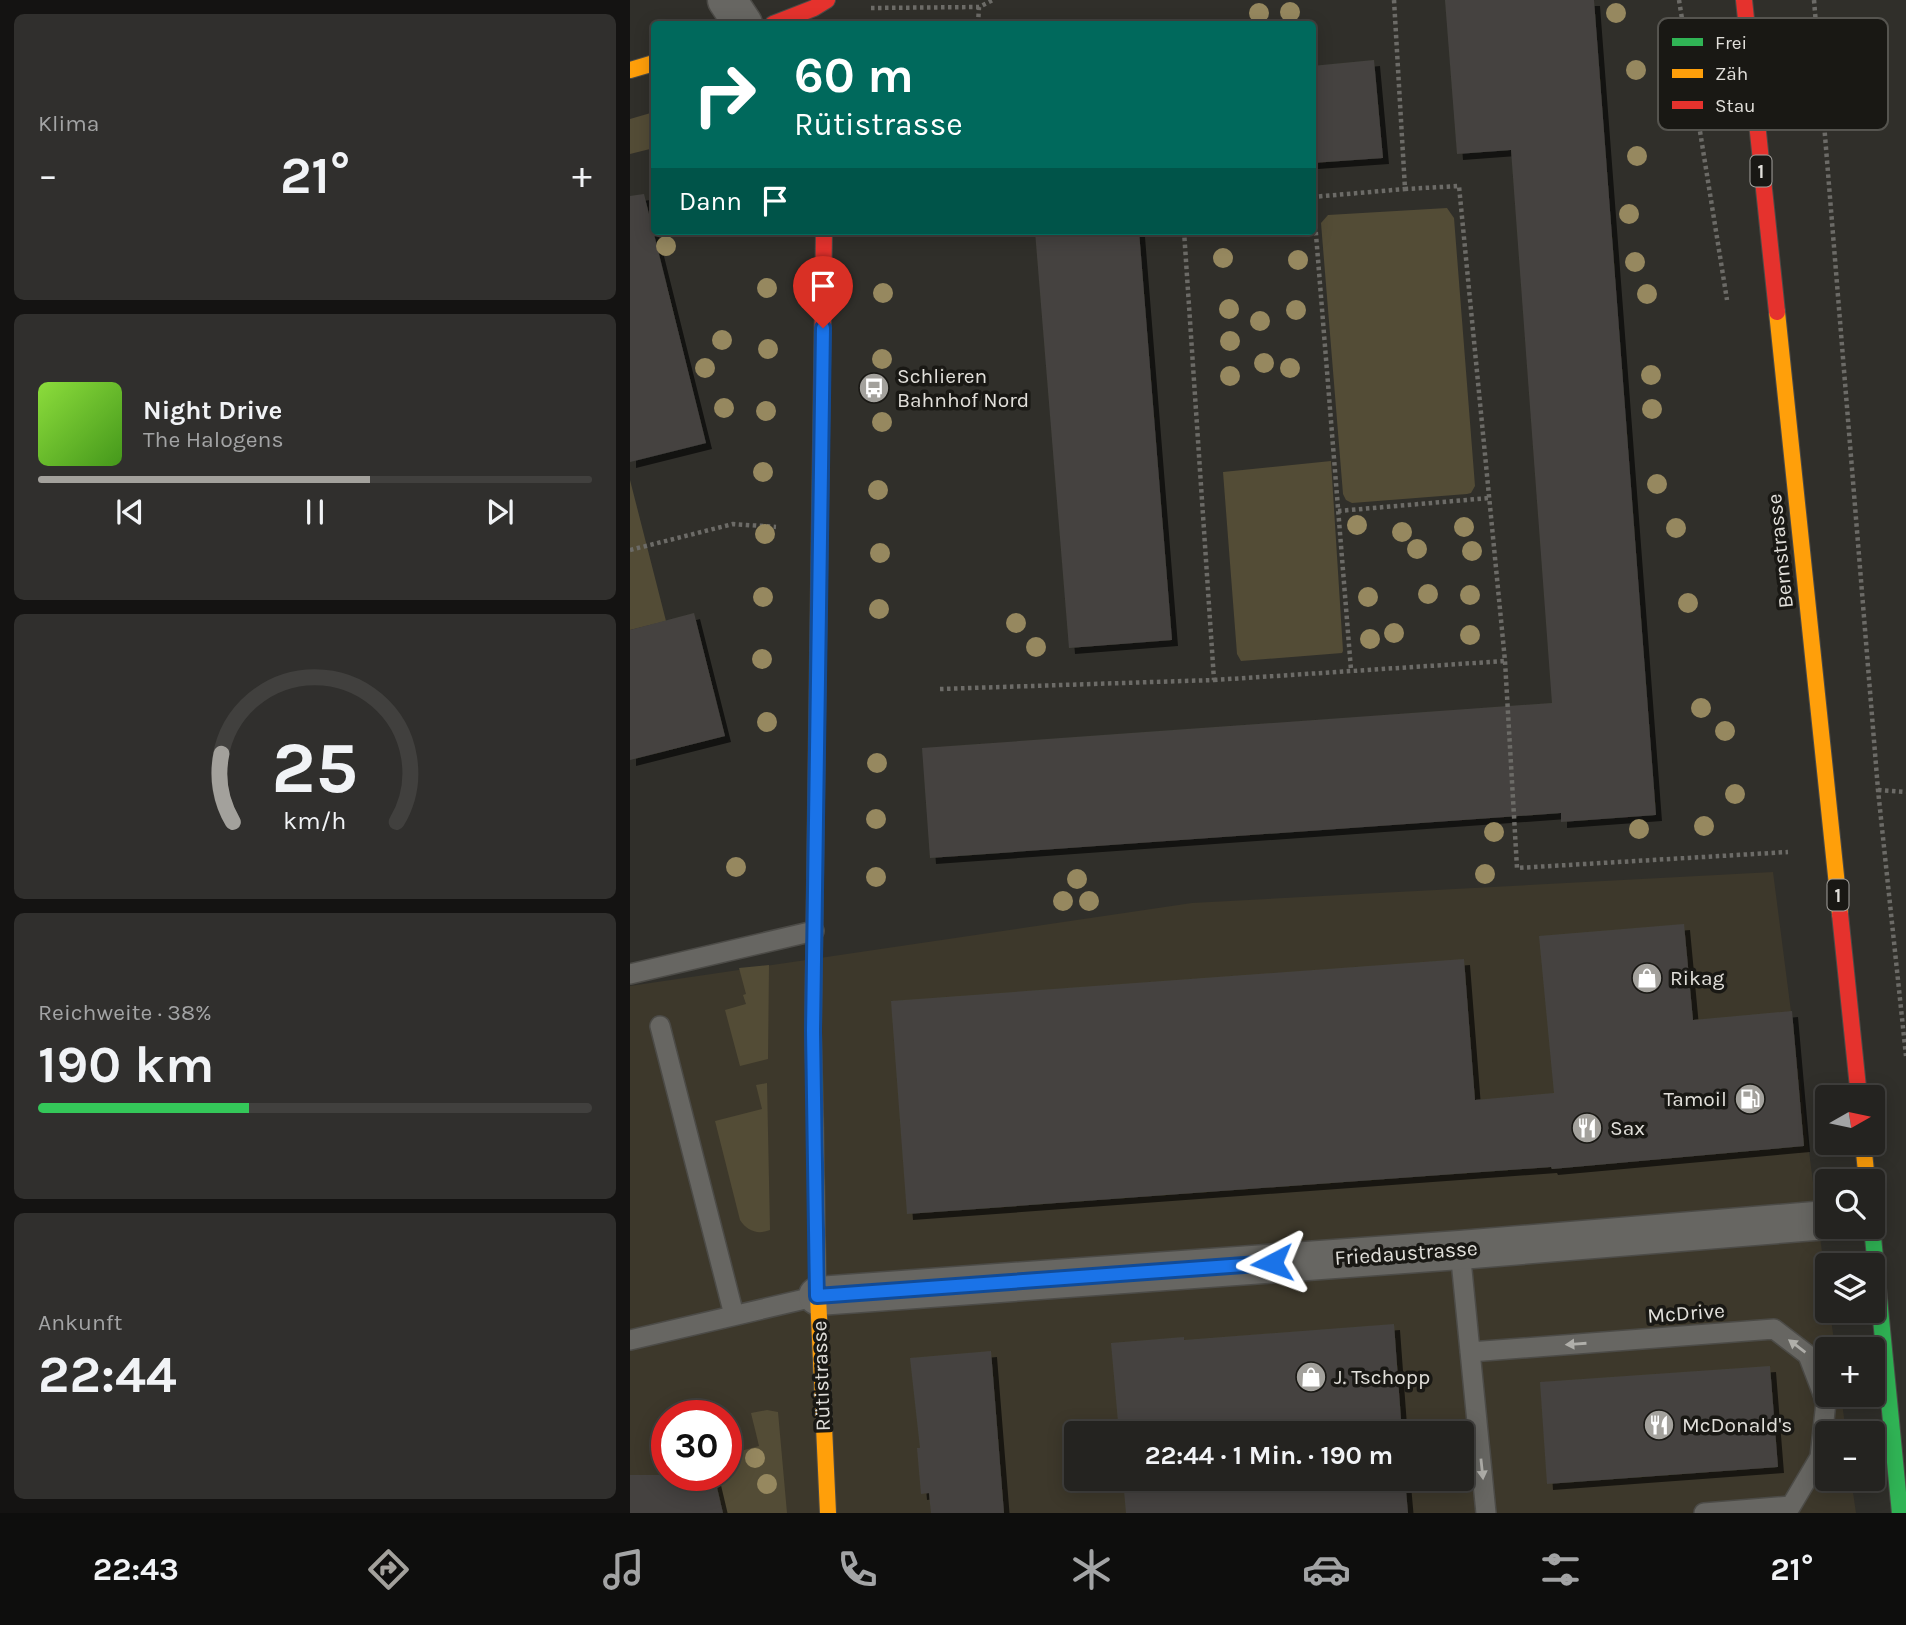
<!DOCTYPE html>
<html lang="de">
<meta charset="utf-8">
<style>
body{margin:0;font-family:Karla,sans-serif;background:#302f2d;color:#f1f3f6;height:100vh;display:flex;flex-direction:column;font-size:26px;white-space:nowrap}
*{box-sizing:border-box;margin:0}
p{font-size:23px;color:#a3a4a5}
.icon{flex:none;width:38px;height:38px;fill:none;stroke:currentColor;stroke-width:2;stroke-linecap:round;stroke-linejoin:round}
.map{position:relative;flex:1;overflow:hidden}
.panel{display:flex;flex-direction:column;gap:14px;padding:14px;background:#141312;width:630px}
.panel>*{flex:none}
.hud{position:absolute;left:21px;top:21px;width:665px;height:214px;border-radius:7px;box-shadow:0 4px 18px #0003,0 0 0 2px #41403e;background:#00695c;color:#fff;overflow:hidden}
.needle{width:46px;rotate:81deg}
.tools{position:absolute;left:1185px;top:1085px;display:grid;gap:14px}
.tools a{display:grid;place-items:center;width:70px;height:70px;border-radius:7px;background:#242320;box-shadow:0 4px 18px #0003,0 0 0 2px #41403e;font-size:35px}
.speed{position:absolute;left:21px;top:1400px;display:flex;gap:14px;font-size:35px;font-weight:700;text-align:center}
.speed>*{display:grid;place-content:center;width:91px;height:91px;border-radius:50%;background:#242320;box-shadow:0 4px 18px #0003,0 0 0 2px #41403e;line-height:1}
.speed .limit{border:10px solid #d22;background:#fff;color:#111}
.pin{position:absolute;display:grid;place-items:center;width:60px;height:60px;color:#fff;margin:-72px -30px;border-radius:50% 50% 50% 0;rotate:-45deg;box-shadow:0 0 7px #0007}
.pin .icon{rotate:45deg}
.me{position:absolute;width:77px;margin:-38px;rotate:266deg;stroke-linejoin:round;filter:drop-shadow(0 0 5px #0008)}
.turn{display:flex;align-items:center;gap:24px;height:147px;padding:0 28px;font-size:32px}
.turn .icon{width:91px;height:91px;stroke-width:2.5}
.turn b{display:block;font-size:49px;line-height:60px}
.then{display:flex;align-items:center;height:66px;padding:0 28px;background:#0003;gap:14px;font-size:26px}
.big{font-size:52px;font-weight:700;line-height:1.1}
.panel .card{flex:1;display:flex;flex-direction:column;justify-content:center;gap:10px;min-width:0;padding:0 24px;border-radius:10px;background:#302f2d}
.panel .dial{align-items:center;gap:0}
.dial svg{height:182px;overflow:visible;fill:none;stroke:#41403e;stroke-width:7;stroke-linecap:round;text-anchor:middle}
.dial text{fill:#f1f3f6;stroke:none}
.song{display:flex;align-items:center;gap:21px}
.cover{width:84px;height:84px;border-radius:10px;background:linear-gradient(135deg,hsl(90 70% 55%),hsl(100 70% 35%))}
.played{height:7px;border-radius:4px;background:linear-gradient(90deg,#a3a19c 60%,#41403e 60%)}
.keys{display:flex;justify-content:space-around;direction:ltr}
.heat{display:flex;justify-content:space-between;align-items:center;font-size:38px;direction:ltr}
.charge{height:10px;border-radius:5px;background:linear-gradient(90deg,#34c759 38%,#41403e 0)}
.trip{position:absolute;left:434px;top:1421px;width:410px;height:70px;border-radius:7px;background:#242320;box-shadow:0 4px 18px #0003,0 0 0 2px #41403e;font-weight:700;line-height:70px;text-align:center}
.tabs{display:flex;height:112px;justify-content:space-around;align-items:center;background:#0e0e0d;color:#a3a4a5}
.tabs .icon{width:49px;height:49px}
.tabs .active{color:#a3a19c}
.tabs b{font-size:32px;color:#f1f3f6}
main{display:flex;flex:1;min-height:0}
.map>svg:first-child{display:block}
.built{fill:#3d382b;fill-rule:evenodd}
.green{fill:#534c36}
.building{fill:#45433f;filter:url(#shadow)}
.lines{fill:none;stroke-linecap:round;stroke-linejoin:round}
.lane-casing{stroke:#4c4b47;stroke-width:22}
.street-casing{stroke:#4c4b47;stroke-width:41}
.fast-casing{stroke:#4c4b47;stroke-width:18}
.slow-casing{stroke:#4c4b47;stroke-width:18}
.jam-casing{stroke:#4c4b47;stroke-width:18}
.path{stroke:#6c6b67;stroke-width:4.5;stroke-dasharray:3.5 3.5;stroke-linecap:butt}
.lane{stroke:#676662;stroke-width:19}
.street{stroke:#676662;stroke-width:38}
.fast{stroke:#30b455;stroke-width:16}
.slow{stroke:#ff9f0a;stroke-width:16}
.jam{stroke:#e5322d;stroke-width:16}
.tree{fill:#96885f}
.oneway{fill:#b0afaa}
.route-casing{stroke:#114b97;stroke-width:18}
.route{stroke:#1a73e8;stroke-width:12}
.labels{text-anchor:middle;stroke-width:7;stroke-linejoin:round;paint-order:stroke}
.shield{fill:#191814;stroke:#a5a39f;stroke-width:2}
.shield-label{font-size:19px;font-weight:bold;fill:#e1dfda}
.poi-label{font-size:21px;fill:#e1dfda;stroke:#191814;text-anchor:start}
.street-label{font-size:21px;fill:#e1dfda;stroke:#191814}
.key{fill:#191814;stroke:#55544f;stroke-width:2}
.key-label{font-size:19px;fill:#e1dfda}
</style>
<main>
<section class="panel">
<div class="card"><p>Klima</p>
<div class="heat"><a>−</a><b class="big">21°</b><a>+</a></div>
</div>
<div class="card">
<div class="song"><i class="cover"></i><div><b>Night Drive</b><p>The Halogens</p></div></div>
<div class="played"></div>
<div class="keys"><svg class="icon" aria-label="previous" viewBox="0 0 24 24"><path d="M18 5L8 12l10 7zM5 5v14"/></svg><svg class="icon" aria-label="pause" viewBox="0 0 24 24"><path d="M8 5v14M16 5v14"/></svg><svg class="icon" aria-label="next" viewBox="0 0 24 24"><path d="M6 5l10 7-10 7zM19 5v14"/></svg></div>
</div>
<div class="card dial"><svg viewBox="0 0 100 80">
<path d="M14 69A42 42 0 1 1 86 69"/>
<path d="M14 69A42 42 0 0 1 9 39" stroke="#a3a19c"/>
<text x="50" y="56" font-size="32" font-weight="700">25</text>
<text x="50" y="72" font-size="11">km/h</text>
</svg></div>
<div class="card"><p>Reichweite · 38%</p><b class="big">190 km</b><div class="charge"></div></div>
<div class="card"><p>Ankunft</p><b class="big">22:44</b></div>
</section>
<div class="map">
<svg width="1276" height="1513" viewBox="0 0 1276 1513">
<defs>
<filter id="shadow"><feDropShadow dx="6" dy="6" stdDeviation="0" flood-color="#0009"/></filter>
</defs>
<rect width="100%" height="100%" fill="#302f2a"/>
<path class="built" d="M1143 872 1197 1291V1311H1200L1205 1349H1197V1395H1211L1216 1433H1197V1479H1221L1226 1513H0V986L562 903ZM37 1416H96V1475H37ZM446 1433H831V1479H446Z"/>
<path class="green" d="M24 112V148L0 154V119Z
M817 208 824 218 845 486 841 493 837 494 722 503 716 500 713 494 691 223 698 215Z
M701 461 713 651 712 653 611 661 607 654 593 472Z
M0 480 36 621 0 630Z
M139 965 138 1059 110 1066 95 1010 116 1004 113 995 116 994 109 968Z
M137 1083 140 1230C128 1235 117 1231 110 1220L85 1121 132 1109 126 1085Z
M137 1410 148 1412 157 1513H93L84 1475H96V1455L129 1446 121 1413Z"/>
<path class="building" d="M815 0H964L1026 815 931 822V813L300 858 292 748 922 703 881 150 827 154Z
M744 60 753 158 682 163V66Z
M14 194 76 443 0 462V196Z
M405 231H509L542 640 439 648Z
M64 613 95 736 0 760V630Z
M1054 924 1063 1020 1162 1011 1174 1146 922 1169 921 1167 277 1214 261 1001 834 959 845 1100 924 1093 909 936Z
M764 1324 772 1433H489L481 1343 554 1337V1340Z
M361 1351 374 1513H301L299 1493 291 1494 287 1448H290L280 1358Z
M1140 1366 1148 1467 917 1484 910 1382Z
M0 1475H84L93 1513H0Z
M493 1479H775L778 1513H496Z"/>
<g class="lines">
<g class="lane-casing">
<path id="lane" d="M0 974 184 931
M30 1026 104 1315
M830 1250 856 1513
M0 1340 188 1296
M840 1352 1144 1329 1178 1355 1196 1402 1190 1457 1161 1506 1074 1513"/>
</g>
<g class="street-casing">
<path id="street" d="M97 0 113 24
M188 1296 830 1250 1197 1220"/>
</g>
<g class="fast-casing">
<path id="fast" d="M185 1112 183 1031 188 652
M1242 1227 1270 1513"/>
</g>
<g class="slow-casing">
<path id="slow" d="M0 70 24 63
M1147 312 1210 914
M185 1112 188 1296 198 1513
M1233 1143 1237 1181"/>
</g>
<g class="jam-casing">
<path id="jam" d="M1114 0 1147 312
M143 24 184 8 197 0
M188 652 194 231
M1210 914 1229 1097"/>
</g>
<path class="path" d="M764 0 775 189 829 186 875 661 887 868 1158 852
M1049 0 1097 300
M1184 0 1248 790 1276 1056
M241 8 349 7 363 0
M348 24 349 7
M682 197 775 189
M683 197 721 670
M708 511 859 498
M0 550 103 524 146 527
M584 680 875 661
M310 689 584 680 554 231
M1248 790 1276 792"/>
<use href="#lane" class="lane"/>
<use href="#street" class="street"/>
<use href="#fast" class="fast"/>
<use href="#slow" class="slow"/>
<use href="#jam" class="jam"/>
</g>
<g class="tree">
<circle cx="660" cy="12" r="10"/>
<circle cx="629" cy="13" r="10"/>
<circle cx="986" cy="13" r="10"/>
<circle cx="1006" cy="70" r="10"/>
<circle cx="1007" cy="156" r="10"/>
<circle cx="999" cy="214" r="10"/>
<circle cx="36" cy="246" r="10"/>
<circle cx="593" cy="258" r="10"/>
<circle cx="668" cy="260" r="10"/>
<circle cx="1005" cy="262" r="10"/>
<circle cx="137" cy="288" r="10"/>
<circle cx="253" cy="293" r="10"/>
<circle cx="1017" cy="294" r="10"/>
<circle cx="599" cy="309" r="10"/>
<circle cx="666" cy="310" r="10"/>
<circle cx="630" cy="321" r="10"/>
<circle cx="92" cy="340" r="10"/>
<circle cx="600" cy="341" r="10"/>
<circle cx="138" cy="349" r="10"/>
<circle cx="252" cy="359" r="10"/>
<circle cx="634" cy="363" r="10"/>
<circle cx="75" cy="368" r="10"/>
<circle cx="660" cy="368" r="10"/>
<circle cx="1021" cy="375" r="10"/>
<circle cx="600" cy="376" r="10"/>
<circle cx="94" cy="408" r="10"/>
<circle cx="1022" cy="409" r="10"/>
<circle cx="136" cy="411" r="10"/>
<circle cx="252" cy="422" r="10"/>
<circle cx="133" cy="472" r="10"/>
<circle cx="1027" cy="484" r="10"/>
<circle cx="248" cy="490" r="10"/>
<circle cx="727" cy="525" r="10"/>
<circle cx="834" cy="527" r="10"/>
<circle cx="1046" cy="528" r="10"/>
<circle cx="772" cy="532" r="10"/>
<circle cx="135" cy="534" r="10"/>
<circle cx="787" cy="549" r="10"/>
<circle cx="842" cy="551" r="10"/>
<circle cx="250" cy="553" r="10"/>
<circle cx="798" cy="594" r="10"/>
<circle cx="840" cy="595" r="10"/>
<circle cx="133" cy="597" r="10"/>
<circle cx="738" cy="597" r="10"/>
<circle cx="1058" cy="603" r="10"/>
<circle cx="249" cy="609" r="10"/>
<circle cx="386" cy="623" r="10"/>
<circle cx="764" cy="633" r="10"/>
<circle cx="840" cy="635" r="10"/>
<circle cx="740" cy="639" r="10"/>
<circle cx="406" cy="647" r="10"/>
<circle cx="132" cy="659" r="10"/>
<circle cx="1071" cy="708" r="10"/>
<circle cx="137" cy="722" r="10"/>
<circle cx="1095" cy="731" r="10"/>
<circle cx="247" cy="763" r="10"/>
<circle cx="1105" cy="794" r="10"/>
<circle cx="246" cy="819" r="10"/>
<circle cx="1074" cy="826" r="10"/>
<circle cx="1009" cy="829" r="10"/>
<circle cx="864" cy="832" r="10"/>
<circle cx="106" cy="867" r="10"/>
<circle cx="855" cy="874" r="10"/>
<circle cx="246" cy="877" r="10"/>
<circle cx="447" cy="879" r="10"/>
<circle cx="433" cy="901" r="10"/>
<circle cx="459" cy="901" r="10"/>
<circle cx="125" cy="1458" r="10"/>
<circle cx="137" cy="1484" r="10"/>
</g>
<defs><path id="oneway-solid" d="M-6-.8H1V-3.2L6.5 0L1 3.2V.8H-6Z" transform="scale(1.75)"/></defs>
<g class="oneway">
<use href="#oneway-solid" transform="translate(946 1344) rotate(176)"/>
<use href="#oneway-solid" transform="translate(1167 1346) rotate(-143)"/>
<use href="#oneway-solid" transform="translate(852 1469) rotate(84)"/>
</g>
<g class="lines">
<g class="route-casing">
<path id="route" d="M193 328 183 1031 187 1296 642 1263"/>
</g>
<use href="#route" class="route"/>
</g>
<defs>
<g id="bus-disc" transform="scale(1.575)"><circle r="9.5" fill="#a3a19c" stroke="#191814"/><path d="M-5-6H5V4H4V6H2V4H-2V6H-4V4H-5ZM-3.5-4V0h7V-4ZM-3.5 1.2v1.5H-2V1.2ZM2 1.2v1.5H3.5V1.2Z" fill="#fff"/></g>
<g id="shop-disc" transform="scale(1.575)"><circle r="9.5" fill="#a3a19c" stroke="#191814"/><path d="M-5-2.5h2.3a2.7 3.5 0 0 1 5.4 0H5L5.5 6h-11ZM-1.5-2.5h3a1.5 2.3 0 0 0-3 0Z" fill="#fff"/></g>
<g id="fuel-disc" transform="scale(1.575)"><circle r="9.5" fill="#a3a19c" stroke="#191814"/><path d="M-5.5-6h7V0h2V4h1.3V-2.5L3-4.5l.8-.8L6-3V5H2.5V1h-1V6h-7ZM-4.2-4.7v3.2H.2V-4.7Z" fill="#fff"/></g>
<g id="restaurant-disc" transform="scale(1.575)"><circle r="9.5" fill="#a3a19c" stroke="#191814"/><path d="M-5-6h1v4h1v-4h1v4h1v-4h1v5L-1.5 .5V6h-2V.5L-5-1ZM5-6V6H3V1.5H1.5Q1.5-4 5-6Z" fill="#fff"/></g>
</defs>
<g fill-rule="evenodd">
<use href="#bus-disc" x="244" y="388"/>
<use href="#shop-disc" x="1017" y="978"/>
<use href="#fuel-disc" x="1120" y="1099"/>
<use href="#restaurant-disc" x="957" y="1128"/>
<use href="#shop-disc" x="681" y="1377"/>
<use href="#restaurant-disc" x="1029" y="1425"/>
</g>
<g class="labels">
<g class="shield">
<rect x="1120.5" y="155.5" width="21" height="31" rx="5"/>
<rect x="1197.5" y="879.5" width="21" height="31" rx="5"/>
</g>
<g class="shield-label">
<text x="1131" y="178">1</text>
<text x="1208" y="902">1</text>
</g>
<g class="poi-label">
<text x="267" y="383">Schlieren<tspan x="267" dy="24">Bahnhof Nord</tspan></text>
<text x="1040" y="985">Rikag</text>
<text x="1097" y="1106" text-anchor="end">Tamoil</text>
<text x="980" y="1135">Sax</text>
<text x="704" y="1384">J. Tschopp</text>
<text x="1052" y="1432">McDonald's</text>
</g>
<g class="street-label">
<text transform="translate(1150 551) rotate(-96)" y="7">Bernstrasse</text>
<text transform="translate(776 1253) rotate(-4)" y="7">Friedaustrasse</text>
<text transform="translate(1056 1313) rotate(-4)" y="7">McDrive</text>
<text transform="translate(191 1376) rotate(-92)" y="7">Rütistrasse</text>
</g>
</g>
<rect x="1028" y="18" width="230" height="112" rx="10" class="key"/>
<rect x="1042" y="38" width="31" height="8" fill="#30b455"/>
<rect x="1042" y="69" width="31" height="9" fill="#ff9f0a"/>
<rect x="1042" y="101" width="31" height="8" fill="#e5322d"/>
<g class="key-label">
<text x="1085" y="49">Frei</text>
<text x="1085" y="80">Zäh</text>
<text x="1085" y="112">Stau</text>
</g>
</svg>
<div class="tools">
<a><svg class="needle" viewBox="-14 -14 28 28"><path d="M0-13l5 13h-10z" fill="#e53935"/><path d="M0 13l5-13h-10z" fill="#a3a4a5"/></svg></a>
<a><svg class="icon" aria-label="search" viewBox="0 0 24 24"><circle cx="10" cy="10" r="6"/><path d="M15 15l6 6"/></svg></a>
<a><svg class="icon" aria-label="layers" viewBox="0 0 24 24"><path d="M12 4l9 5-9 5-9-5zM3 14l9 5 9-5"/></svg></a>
<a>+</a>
<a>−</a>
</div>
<div class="speed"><div class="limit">30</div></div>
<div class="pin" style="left:193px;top:328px;background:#d93025"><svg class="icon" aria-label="arrive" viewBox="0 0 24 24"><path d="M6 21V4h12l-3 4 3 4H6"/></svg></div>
<svg class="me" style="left:642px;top:1263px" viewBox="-20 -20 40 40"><path d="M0-17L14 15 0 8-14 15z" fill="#1a73e8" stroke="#fff" stroke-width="4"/></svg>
<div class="trip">22:44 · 1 Min. · 190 m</div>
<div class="hud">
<div class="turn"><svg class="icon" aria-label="right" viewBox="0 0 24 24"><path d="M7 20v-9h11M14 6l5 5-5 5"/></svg><div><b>60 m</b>Rütistrasse</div></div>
<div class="then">Dann<svg class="icon" aria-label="arrive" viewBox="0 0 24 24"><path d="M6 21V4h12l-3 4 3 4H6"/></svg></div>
</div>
</div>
</main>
<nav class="tabs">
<b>22:43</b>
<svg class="icon active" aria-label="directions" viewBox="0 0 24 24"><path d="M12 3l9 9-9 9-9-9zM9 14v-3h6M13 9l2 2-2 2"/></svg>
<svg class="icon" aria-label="music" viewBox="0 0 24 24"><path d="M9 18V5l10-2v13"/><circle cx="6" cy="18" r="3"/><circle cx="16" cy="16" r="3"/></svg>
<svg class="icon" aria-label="phone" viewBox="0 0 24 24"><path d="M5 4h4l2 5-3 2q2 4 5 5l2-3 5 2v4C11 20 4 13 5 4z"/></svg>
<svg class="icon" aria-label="climate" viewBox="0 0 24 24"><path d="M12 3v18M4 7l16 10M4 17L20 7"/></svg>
<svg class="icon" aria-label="car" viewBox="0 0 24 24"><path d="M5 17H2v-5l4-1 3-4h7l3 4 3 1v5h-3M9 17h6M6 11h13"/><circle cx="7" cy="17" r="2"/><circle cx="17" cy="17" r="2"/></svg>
<svg class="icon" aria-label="filters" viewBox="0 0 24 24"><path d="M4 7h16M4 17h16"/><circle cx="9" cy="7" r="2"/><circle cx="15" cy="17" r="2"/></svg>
<b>21°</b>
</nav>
